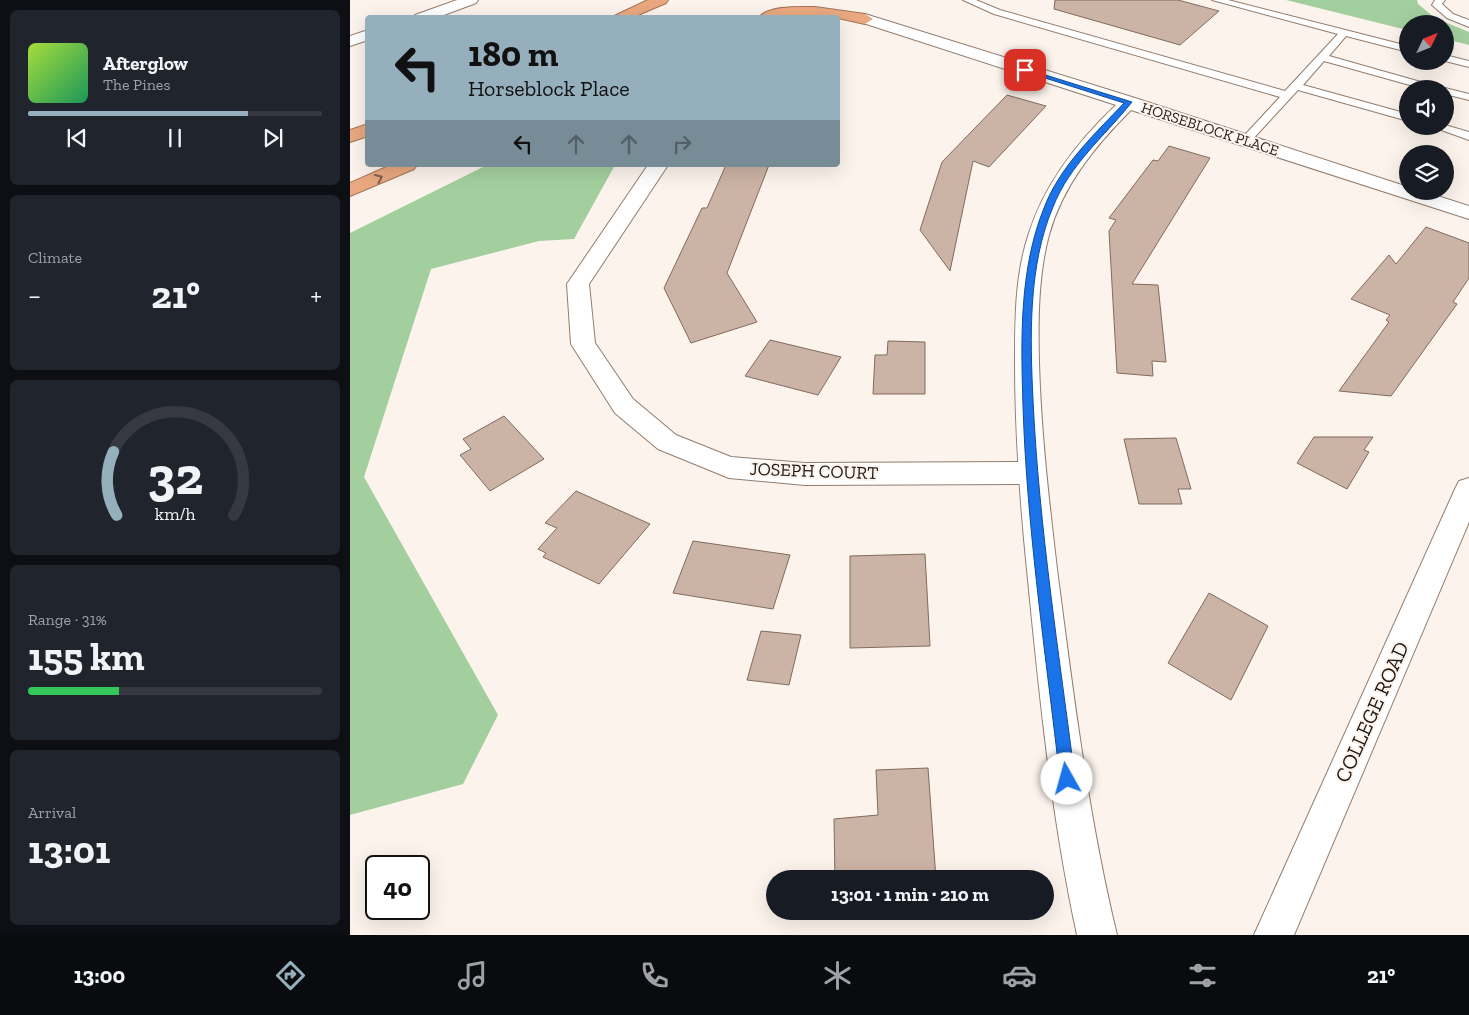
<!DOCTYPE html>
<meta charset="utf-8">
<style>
body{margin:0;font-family:"Zilla Slab",serif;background:#20242c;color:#f1f3f6;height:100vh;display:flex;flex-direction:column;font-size:19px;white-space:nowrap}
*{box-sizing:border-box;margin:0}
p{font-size:16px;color:#9ea1a6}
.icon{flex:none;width:28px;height:28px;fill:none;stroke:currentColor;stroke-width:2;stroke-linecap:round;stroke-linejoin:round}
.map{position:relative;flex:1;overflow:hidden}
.details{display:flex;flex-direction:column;gap:10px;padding:10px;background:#0d0f14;width:350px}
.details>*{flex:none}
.top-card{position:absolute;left:15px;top:15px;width:475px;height:152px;border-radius:5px;box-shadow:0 5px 20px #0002;background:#95afbd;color:#111;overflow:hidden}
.needle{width:32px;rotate:47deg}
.controls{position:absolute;left:1049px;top:15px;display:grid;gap:10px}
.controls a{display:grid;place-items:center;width:55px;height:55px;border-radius:50%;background:#171b24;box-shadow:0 5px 20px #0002;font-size:25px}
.speed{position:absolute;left:15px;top:855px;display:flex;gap:10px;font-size:25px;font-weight:700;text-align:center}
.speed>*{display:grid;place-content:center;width:65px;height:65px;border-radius:50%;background:#171b24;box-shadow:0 5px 20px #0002;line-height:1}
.speed .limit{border:2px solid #111;border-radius:8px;background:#fff;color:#111}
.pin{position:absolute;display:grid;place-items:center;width:42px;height:42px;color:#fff;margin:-21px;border-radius:10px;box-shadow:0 2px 8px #0006}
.me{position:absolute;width:55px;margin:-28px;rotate:353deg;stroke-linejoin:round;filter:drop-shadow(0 0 4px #0008)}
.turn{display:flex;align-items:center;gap:18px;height:105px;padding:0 20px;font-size:22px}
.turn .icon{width:65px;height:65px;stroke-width:2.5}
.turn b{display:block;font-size:35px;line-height:42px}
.lanes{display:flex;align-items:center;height:48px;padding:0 20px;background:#0003;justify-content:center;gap:25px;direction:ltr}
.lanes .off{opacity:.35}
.big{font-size:38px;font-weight:700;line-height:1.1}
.details .card{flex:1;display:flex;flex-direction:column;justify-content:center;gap:8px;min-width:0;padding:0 18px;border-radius:8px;background:#20242c}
.details .dial{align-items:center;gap:0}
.dial svg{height:130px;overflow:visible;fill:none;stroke:#363941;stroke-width:7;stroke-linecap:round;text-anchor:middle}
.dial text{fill:#f1f3f6;stroke:none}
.song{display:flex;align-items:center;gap:15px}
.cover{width:60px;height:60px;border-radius:8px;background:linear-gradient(135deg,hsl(80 70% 55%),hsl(150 70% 35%))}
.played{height:5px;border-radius:2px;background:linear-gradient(90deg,#95afbd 75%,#363941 75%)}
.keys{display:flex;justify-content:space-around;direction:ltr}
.heat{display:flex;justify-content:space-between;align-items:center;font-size:28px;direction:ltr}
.charge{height:8px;border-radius:4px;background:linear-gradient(90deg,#34c759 31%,#363941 0)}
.trip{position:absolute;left:416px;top:870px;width:288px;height:50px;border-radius:25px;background:#171b24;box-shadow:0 5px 20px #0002;font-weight:700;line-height:50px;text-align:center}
.menu{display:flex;height:80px;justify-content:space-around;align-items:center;background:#090b0e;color:#9ea1a6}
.menu .icon{width:35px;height:35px}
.menu .current{color:#95afbd}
.menu b{font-size:22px;color:#f1f3f6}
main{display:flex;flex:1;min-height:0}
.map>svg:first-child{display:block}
.green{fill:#a3cf9e}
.building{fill:#cbb3a5;stroke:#816b5e}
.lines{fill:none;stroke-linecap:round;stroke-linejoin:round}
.lane-casing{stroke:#917d6e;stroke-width:2}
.street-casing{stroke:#917d6e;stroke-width:2}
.secondary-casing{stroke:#917d6e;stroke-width:2}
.highway-casing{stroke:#a27558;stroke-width:2}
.lane{fill:#fff;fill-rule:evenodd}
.street{fill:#fff;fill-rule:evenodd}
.secondary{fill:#fff;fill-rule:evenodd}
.highway{fill:#e9a87f;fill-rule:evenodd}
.oneway{stroke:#846048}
.route{fill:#1a73e8;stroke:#114b97}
.labels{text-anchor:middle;stroke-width:4;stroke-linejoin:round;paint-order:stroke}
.far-street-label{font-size:15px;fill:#1f1711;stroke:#fcf3ec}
.street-label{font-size:18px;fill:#1f1711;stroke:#fcf3ec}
.near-street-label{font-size:21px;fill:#1f1711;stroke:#fcf3ec}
</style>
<main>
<section class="details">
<div class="card">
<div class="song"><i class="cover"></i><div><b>Afterglow</b><p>The Pines</p></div></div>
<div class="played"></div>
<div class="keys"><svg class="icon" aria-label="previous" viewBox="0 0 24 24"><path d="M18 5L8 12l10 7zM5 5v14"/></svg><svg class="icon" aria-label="pause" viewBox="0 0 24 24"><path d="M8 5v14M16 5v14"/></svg><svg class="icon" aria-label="next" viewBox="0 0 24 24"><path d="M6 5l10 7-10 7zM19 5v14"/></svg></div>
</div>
<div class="card"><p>Climate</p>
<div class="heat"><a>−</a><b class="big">21°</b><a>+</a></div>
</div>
<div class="card dial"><svg viewBox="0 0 100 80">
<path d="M14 69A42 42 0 1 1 86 69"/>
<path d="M14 69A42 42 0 0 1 12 30" stroke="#95afbd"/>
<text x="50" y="56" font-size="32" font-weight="700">32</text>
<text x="50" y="72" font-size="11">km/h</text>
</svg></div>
<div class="card"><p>Range · 31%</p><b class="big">155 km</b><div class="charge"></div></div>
<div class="card"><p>Arrival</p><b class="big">13:01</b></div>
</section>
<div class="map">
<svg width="1119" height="935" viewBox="0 0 1119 935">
<rect width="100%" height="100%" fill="#fcf3ec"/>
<path class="green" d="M936 0H1067L1068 4 1085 18 1119 32V45L1095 39V24H1058L1057 30Z
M137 165H265L224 239 189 241 81 269 14 477 148 715 113 784 0 815V233Z"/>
<path class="building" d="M705 0H828L869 11 830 45 704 9Z
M657 95 696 106 639 167 623 161 600 271 570 230 592 162Z
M819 146 860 158 782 284 808 285 816 362 802 361 803 376 767 373 759 231 766 220 759 218 803 160 808 161Z
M376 165H419L377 273 407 322 341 343 314 288 352 208H357Z
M1076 227 1119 243V278L1103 302 1107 304 1041 396 989 391 1039 322 1036 320 1040 315 1001 299 1039 255 1046 264Z
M420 340 491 357 468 395 395 376Z
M538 341 575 342V394H523L525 355H537Z
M154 416 194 459 140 491 110 455 121 449 113 439Z
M964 437H1023L1014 450 1019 452 997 489 947 463Z
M826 438 841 489H828L832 504H789L774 439Z
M226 491 300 524 249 584 193 557 196 553 188 549 207 528 195 523Z
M343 541 440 555 423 609 323 593Z
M575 554 580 646 500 648V556Z
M859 593 918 626 881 700 818 663Z
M411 631 451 635 439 685 397 680Z
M578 768 586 879H485L484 819 528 815 526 770Z"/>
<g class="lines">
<g class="lane-casing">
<path id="lane" d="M613 0H626L650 10 935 91 988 34 862 0H878L1058 46V52L996 36 979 56 1092 88H1095L1119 94V100L1095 94V89H1074L974 61 953 85 1058 114V121L948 90 900 142 896 144 890 140 892 138 930 97 644 14Z
M1085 0H1095L1092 4 1103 14 1119 20V27L1097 18 1082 5Z
M1095 55 1119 61V67L1095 61Z
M1095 125 1119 132V140L1080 126Z"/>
</g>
<g class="street-casing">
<path id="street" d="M298 165H318L239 284 245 343 283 399 326 435 381 457 455 463 681 462 691 465 695 473 691 481 681 484 455 485 379 478 308 449 265 413 221 344 217 284Z"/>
</g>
<g class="secondary-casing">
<path id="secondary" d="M107 0H128L126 3 86 18H63L65 15Z
M515 14 785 98 1058 187V191H1072L1119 206V219L781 110C745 146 713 185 699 235 688 276 688 321 689 363 691 432 699 501 707 569 723 692 738 815 767 935H727C701 815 689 692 677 570 670 501 665 432 665 362 665 319 665 274 679 233 695 183 728 141 766 105L510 22 507 19Z
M18 30V40L0 46V36Z
M1119 478V522L944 935H904L1105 489 1109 481Z"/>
</g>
<g class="highway-casing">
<path id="highway" d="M298 0H318L316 3 281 18H260Z
M465 7 515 14 523 19 515 24 488 18H408C419 5 449 7 465 7Z
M18 124V136L0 142V130Z
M41 165H67L64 169 0 196V183Z"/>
</g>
<use href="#lane" class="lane"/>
<use href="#street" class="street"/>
<use href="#secondary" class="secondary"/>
<use href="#highway" class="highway"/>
</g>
<defs><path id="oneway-chevron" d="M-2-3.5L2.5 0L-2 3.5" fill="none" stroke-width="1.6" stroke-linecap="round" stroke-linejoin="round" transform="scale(1.25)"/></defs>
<use class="oneway" href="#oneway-chevron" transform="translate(29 178) rotate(-24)"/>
<path class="route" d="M673 68 782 102C754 137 720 164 703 207 678 266 680 337 683 400 689 527 709 653 725 779L722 784 717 786 712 784 710 779C696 655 677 531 673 406 671 340 669 270 694 208 710 166 744 135 774 103L673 71Z"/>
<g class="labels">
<g class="far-street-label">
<text transform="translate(860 129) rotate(18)" y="5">HORSEBLOCK PLACE</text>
</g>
<g class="street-label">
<text transform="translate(464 471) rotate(2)" y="6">JOSEPH COURT</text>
</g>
<g class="near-street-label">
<text transform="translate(1022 712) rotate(-66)" y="7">COLLEGE ROAD</text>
</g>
</g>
</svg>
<div class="controls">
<a><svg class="needle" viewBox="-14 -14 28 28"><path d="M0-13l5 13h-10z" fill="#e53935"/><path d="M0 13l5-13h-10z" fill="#9ea1a6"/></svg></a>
<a><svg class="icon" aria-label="sound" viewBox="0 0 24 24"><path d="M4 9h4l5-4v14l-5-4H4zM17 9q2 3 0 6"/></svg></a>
<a><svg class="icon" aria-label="layers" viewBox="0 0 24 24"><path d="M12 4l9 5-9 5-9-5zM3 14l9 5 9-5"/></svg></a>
</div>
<div class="speed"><div class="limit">40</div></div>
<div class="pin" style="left:675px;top:70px;background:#d93025"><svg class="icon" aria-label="arrive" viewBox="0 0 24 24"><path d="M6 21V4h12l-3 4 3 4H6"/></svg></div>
<svg class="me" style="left:717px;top:779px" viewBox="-20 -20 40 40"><circle r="19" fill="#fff"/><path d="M0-13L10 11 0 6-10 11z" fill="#1a73e8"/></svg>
<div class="trip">13:01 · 1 min · 210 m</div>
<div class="top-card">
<div class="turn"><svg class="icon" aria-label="left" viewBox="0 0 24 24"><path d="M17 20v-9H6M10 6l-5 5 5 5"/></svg><div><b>180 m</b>Horseblock Place</div></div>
<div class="lanes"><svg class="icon" aria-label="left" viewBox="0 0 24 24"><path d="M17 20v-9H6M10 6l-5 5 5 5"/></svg><svg class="icon off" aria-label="ahead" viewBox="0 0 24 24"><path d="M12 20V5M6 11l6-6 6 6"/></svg><svg class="icon off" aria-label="ahead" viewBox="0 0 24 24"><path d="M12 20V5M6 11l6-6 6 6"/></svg><svg class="icon off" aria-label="right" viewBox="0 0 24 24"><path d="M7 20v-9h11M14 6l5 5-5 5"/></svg></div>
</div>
</div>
</main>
<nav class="menu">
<b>13:00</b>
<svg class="icon current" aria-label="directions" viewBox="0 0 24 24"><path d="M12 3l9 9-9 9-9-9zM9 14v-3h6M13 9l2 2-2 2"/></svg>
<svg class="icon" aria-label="music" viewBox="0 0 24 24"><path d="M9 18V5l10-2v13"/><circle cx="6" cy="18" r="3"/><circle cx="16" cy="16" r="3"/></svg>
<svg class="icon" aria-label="phone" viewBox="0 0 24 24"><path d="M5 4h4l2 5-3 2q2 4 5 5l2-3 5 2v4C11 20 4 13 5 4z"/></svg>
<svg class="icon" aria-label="climate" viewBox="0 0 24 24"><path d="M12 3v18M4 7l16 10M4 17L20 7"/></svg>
<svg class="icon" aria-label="car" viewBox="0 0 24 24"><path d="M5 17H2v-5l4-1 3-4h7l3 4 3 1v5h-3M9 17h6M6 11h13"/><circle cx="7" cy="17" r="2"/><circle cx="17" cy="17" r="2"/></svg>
<svg class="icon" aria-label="filters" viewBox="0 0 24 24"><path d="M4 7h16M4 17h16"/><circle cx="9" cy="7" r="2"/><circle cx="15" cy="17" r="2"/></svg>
<b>21°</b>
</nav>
